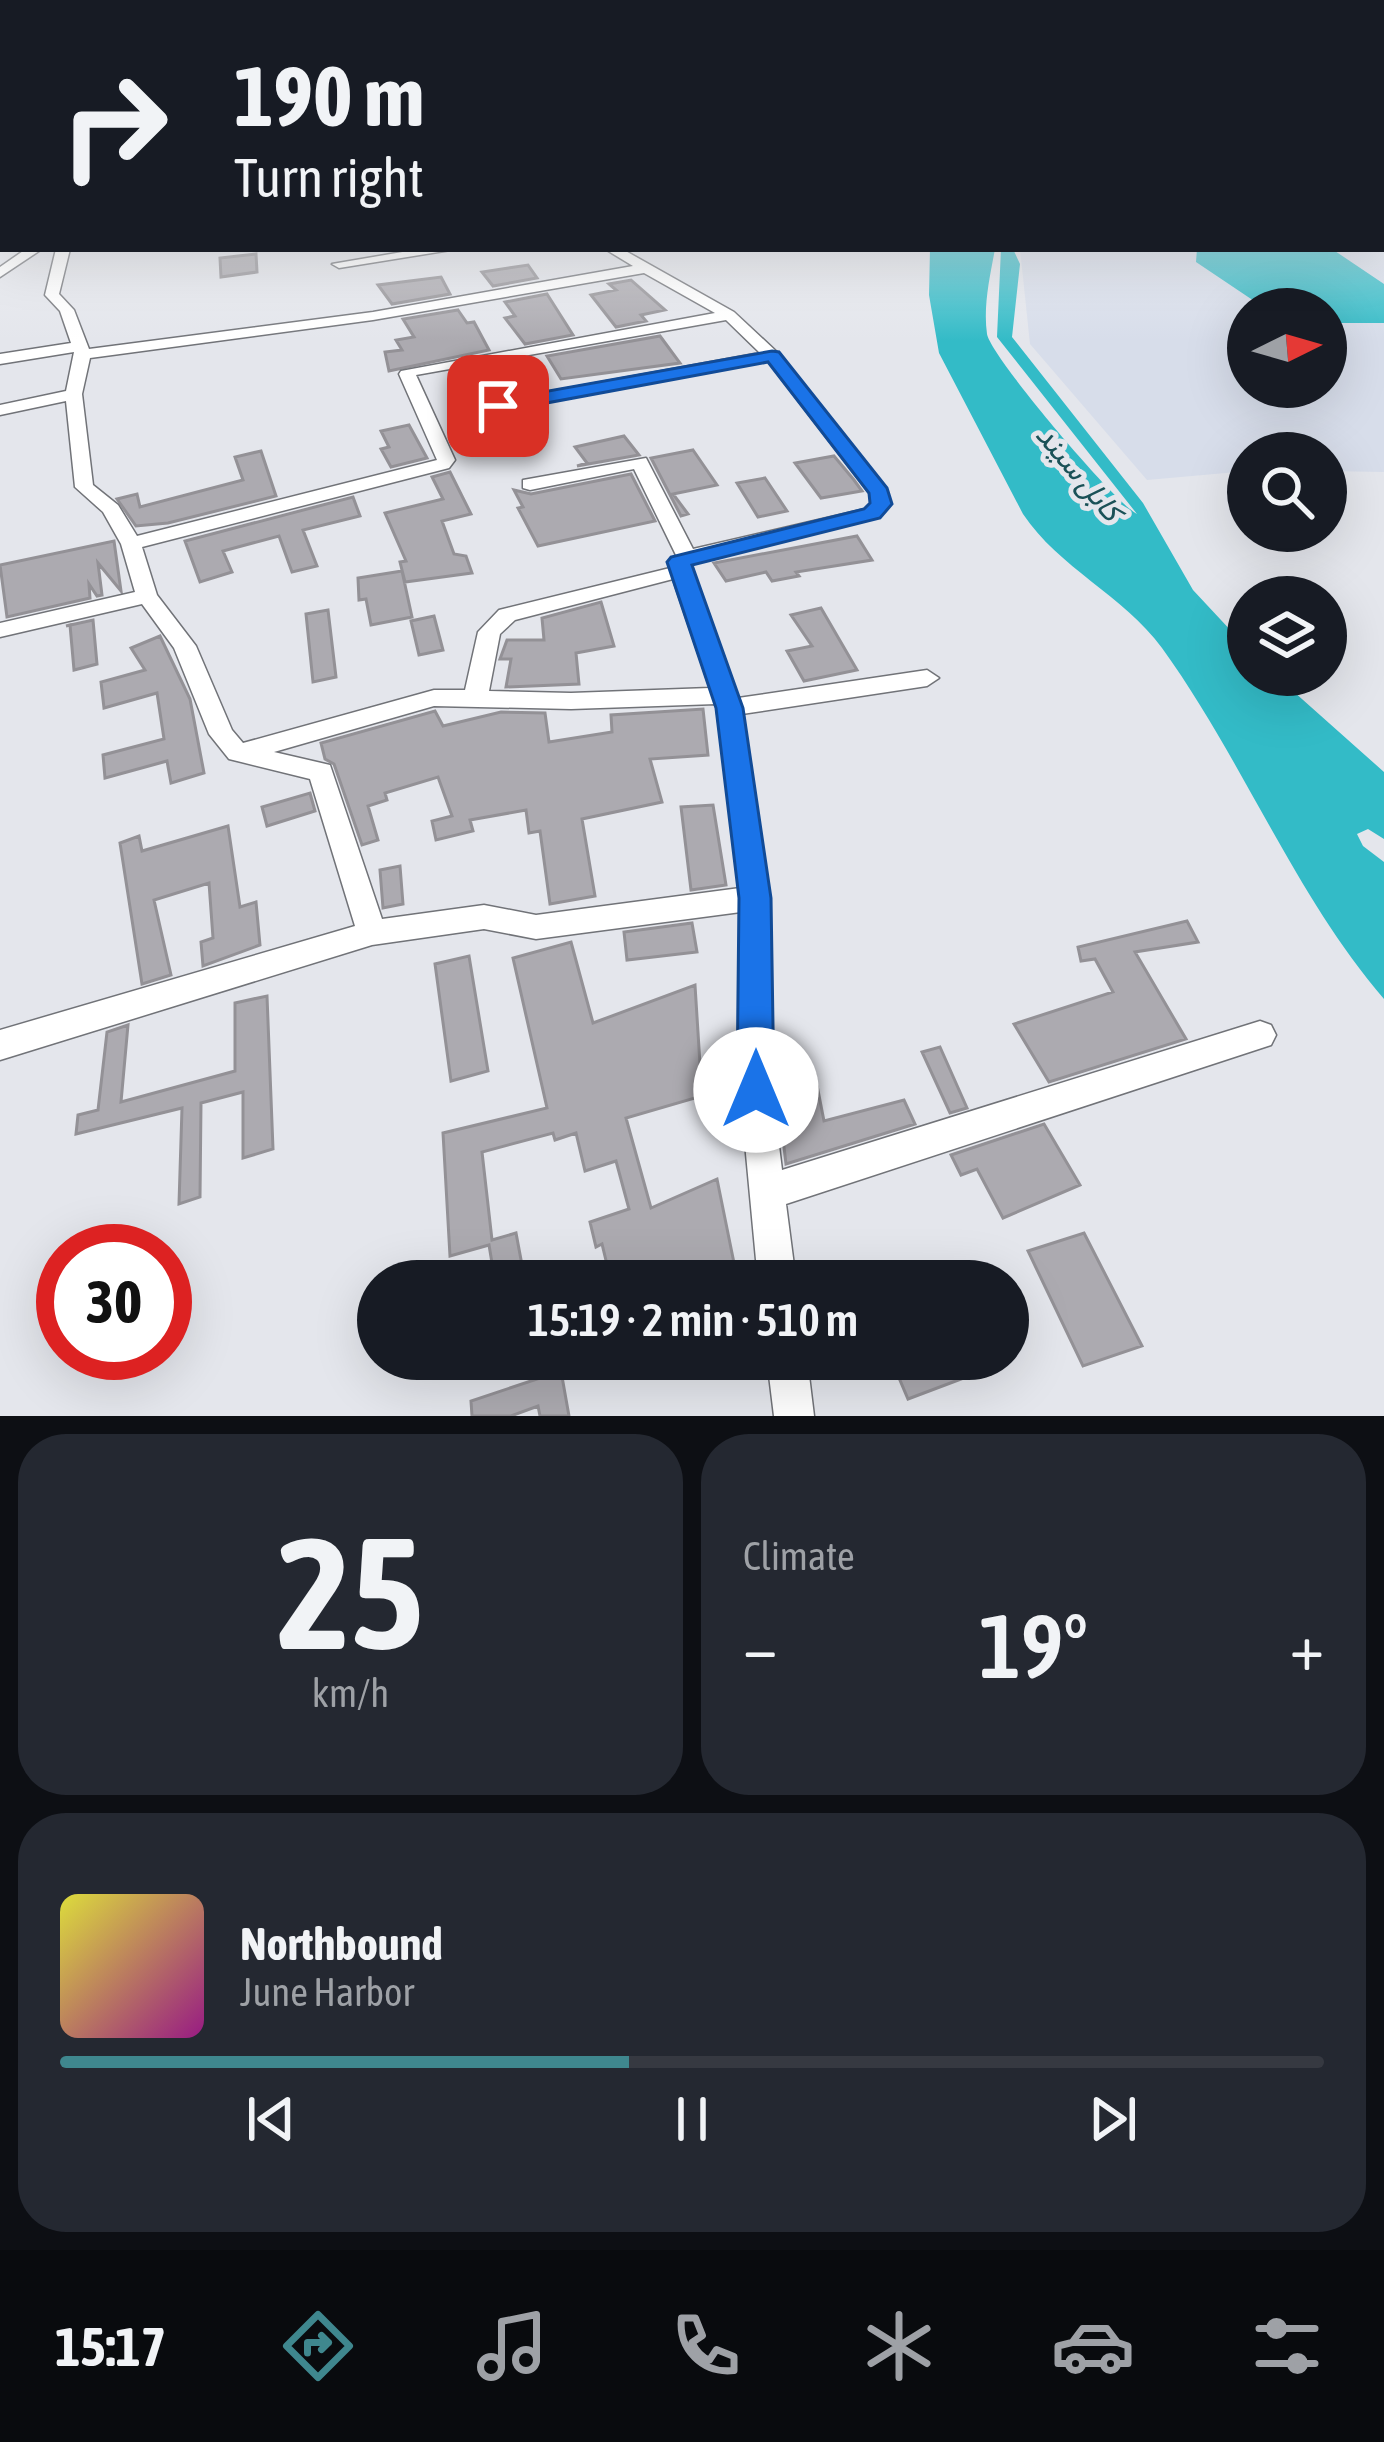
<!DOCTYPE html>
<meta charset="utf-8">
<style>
body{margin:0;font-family:"Asap Condensed",Vazirmatn,sans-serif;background:#242831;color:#f1f3f6;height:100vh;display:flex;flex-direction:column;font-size:45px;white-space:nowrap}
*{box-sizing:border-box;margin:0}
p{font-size:39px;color:#9ea1a6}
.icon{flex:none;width:66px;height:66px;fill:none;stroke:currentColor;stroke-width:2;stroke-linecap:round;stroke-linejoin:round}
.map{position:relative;height:1416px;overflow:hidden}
.sheet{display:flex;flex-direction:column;gap:18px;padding:18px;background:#0d0f14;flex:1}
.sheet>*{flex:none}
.banner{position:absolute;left:0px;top:0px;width:1386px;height:252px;box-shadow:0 12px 48px #0002;background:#171b24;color:#f1f3f6;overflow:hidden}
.needle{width:78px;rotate:85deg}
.buttons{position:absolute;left:1227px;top:288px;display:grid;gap:24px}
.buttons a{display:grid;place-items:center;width:120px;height:120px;border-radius:50%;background:#171b24;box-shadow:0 12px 48px #0002;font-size:60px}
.speed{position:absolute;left:36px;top:1224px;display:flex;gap:24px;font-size:60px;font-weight:700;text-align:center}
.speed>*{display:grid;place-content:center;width:156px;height:156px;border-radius:50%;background:#171b24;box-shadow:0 12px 48px #0002;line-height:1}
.speed .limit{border:18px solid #d22;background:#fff;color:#111}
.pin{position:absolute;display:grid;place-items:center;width:102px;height:102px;color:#fff;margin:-51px;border-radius:24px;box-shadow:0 6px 18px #0006}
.me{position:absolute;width:132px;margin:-66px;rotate:0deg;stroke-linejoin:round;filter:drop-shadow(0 0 9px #0008)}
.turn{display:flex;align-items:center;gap:42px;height:252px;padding:0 36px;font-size:54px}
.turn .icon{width:156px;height:156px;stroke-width:2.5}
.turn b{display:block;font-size:84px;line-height:102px}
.big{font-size:90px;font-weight:600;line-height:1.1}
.sheet .tile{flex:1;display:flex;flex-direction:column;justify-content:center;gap:18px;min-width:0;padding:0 42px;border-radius:48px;background:#242831}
.sheet .dial{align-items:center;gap:0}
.dial b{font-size:156px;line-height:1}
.song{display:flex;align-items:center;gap:36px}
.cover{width:144px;height:144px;border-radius:18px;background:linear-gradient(135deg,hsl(60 70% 55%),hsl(310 70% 35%))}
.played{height:12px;border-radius:6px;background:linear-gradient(90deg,#3f878e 45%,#363941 45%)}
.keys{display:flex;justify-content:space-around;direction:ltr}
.heat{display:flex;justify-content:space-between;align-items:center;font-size:66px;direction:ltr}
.sheet .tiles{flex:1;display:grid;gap:18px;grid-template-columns:1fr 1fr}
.tile:last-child{grid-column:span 2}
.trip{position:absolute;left:357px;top:1260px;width:672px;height:120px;border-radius:60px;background:#171b24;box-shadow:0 12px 48px #0002;font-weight:600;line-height:120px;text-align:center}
.tabs{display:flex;height:192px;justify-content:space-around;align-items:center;background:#090b0e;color:#9ea1a6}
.tabs .icon{width:84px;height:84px}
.tabs .selected{color:#3f878e}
.tabs b{font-size:54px;color:#f1f3f6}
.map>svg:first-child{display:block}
.built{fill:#d7ddea;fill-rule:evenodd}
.water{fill:#33bbc7}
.building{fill:#acaab0;stroke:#939196;stroke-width:3}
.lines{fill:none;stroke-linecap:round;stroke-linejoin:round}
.minor-casing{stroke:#717378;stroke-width:3}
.trunk-casing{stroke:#717378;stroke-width:3}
.minor{fill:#fff;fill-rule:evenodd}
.trunk{fill:#fff;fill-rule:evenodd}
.route{fill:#1a73e8;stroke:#114b97;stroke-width:3}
.labels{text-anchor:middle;stroke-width:10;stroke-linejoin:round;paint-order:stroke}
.far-water-label{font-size:30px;font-style:italic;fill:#1a5157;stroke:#e4e6ec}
</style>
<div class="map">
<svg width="1384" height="1416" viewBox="0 0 1384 1416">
<rect width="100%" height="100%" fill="#e4e6ec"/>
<path class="built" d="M1384 212V472L1326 471V453H1248V471L1147 480 1030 344 1020 249H1383ZM1248 309H1326V387H1248Z"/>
<path class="water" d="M930 249H995C990 276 983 306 987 334 991 357 1114 502 1137 514L997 337 1001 249H1013L1020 264 1012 337 1143 503 1193 590 1248 649V675H1275L1384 772V839L1368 829 1357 834 1363 846 1384 862V999C1294 894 1243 760 1162 648 1123 595 1059 568 1023 514L939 353 929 295Z
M1197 249H1332L1384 284V323H1326V309H1266L1196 262Z"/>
<path class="building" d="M256 254 257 272 221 277 220 258Z
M528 265 537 278 493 286 482 272Z
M441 277 450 294 392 304 378 285Z
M631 280 665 310 641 315 646 321 616 327 591 295 616 290 609 284Z
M547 294 573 335 525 344 505 318 515 316 505 302Z
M458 310 467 323 474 322 489 350 389 371 385 352 402 350 396 340 414 337 403 319Z
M660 336 680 363 561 379 547 356Z
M409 425 427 458 391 467 381 449 389 447 381 431Z
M624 436 639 455 577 466 587 463 575 447Z
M693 450 717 485 673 494 688 514 681 516 651 458Z
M261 451 276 496 168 523 136 526 117 499 137 494 140 507 243 480 235 457Z
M834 456 854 480 862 491 821 498 795 463Z
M450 472 471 514 442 521 454 554 466 556 472 573 405 582 400 562 406 561 385 513 443 499 432 477Z
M631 474 655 521 538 546 518 508 523 507 514 490 531 494Z
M765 478 787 511 758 517 737 483Z
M353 497 360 516 303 530 317 566 292 572 279 536 223 551 232 572 200 582 185 541Z
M857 536 872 560 796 572 799 576 772 581 766 572 726 581 714 563Z
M114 541 121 591 98 563 102 595 97 596 89 584 90 598 7 617 0 565Z
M402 571 412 617 371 625 366 599 359 600 358 578Z
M601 602 614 646 576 653 579 684 506 687 511 659H500L507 640H544L542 618Z
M821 608 857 670 804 681 787 651 812 646 791 615Z
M328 610 336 677 313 682 306 614Z
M434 616 443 650 419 655 411 621Z
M93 620 97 664 74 670 70 625 66 626Z
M160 636 190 699 204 773 171 783 167 761 105 778 103 755 164 739 157 693 104 708 101 682 145 670 131 648Z
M703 709 708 755 650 759 662 802 582 819 595 896 550 904 540 831 529 833 526 810 470 820 473 831 436 840 432 821 452 816 438 777 385 793 387 800 368 806 378 840 362 845 334 764 325 759 321 743 435 711 443 726 501 712 545 713 549 742 612 732 611 715Z
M310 793 315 811 267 826 262 807Z
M713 805 726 885 691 890 681 807Z
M228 826 240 907 256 902 260 945 203 966 201 942 213 938 209 883 154 900 171 975 142 984 120 843 139 836 142 851Z
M400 866 403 904 383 908 380 870Z
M1187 921 1198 942 1135 952 1186 1039 1049 1082 1014 1024 1113 992 1095 959 1081 961 1078 947Z
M692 923 697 952 627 960 624 932Z
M571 942 593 1023 695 985 702 1096 626 1118 651 1208 717 1179 734 1263 686 1279 685 1265 633 1272 635 1281H611L602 1244 596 1247 590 1222 629 1209 616 1161 585 1171 576 1133 555 1140 553 1133 482 1152 492 1240 516 1233 525 1281H495L489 1245 450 1256 443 1133 547 1108 513 958Z
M469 956 488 1071 451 1081 435 964Z
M267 996 273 1149 243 1158V1092L201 1103 200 1197 179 1204 182 1108 76 1134 78 1115 98 1110 107 1032 128 1025 121 1102 235 1071V1003Z
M940 1047 967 1108 950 1113 922 1052Z
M815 1075 824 1121 904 1100 915 1124 786 1164 776 1079Z
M1044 1124 1080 1185 1003 1218 977 1169 961 1175 951 1155Z
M1084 1233 1142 1346 1083 1366 1028 1251Z
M891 1359H1009V1361L908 1399Z
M561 1371 569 1416H540L538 1406 511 1416H472L471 1401Z"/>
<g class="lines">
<g class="minor-casing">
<path id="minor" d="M26 249H42L0 277V267Z
M56 249H70L59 294 74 310 89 349 373 312 633 266 605 249H622L734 312 778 353 886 489 891 504 879 517 690 564 738 698 927 670 939 678 927 686 742 714 769 898 772 1090 782 1170 1260 1021 1271 1025 1276 1035 1271 1045 786 1204 796 1281H758L740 1090 741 912 536 939 484 929 372 945 0 1060V1030L355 926 310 779 229 759 209 734 174 648 142 604 0 637V623L135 592 121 544 103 512 75 487 66 401 0 415V405L66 391 74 352 0 364V354L71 343 60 311 45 295ZM644 273 715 313 401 371 399 374 437 460 137 536 118 505 93 485 82 394 90 358 373 320ZM726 320 760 353 498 401 490 406 498 411 768 361 870 494 871 503 865 509 693 549 646 458 523 480V488L530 490 634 469 676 555 669 562 670 568 499 610 478 632 465 690H434L243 743 232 730 196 646 157 595 142 547 449 468 455 460 416 375ZM673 579 710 688 571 693 489 691 500 634 515 620ZM716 704 740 888 536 915 484 905 382 919 330 765 274 752 434 706 571 709Z
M420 249H457L339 268 332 264Z
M767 1359H807L814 1416H774Z"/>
</g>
<g class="trunk-casing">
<path id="trunk" d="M1383 198H1384V210H1383Z"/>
</g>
<use href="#minor" class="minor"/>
<use href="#trunk" class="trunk"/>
</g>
<linearGradient id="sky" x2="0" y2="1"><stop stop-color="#5fb7db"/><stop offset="0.42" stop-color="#f3f4f6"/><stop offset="1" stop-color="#f3f4f6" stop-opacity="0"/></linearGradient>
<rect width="1384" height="341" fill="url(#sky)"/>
<path class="route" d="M772 351 779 352 887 488 892 504 880 518 692 565 743 708 771 898 774 1090 769 1102 756 1108 742 1102 737 1090 739 898 716 708 667 562 671 557 864 509 870 503 869 493 768 362 498 412 488 406 498 400Z"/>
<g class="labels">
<g class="far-water-label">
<text transform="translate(1079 473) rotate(50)" y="10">کابل سيند</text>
</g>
</g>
</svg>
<div class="buttons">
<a><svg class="needle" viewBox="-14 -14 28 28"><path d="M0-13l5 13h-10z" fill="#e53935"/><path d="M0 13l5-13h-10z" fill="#9ea1a6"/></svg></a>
<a><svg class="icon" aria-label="search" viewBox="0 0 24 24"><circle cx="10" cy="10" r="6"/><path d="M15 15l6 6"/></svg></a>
<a><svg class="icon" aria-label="layers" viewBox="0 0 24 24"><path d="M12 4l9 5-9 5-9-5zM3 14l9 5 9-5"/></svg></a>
</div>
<div class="speed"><div class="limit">30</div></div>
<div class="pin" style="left:498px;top:406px;background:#d93025"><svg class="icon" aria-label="arrive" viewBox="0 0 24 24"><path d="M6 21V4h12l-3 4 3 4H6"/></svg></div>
<svg class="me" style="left:756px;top:1090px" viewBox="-20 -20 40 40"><circle r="19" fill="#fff"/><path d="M0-13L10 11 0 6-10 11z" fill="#1a73e8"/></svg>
<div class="trip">15:19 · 2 min · 510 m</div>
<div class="banner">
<div class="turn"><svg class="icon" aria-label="right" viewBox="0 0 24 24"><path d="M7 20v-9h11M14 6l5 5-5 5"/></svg><div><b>190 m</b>Turn right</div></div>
</div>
</div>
<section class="sheet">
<div class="tiles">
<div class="tile dial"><b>25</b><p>km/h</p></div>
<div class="tile"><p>Climate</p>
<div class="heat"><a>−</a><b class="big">19°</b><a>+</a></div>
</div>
<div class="tile">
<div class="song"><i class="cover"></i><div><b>Northbound</b><p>June Harbor</p></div></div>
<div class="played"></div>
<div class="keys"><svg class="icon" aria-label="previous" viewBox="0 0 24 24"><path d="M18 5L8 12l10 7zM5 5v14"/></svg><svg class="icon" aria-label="pause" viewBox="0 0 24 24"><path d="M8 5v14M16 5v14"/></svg><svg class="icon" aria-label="next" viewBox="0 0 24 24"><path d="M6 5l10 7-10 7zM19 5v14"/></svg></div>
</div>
</div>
</section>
<nav class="tabs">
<b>15:17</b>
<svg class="icon selected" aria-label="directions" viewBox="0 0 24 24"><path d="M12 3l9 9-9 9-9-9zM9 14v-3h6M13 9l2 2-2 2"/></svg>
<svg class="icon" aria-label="music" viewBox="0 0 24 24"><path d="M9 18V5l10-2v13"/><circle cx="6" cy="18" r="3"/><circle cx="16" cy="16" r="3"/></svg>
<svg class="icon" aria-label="phone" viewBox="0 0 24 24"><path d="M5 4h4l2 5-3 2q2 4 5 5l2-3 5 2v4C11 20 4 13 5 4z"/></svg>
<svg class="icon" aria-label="climate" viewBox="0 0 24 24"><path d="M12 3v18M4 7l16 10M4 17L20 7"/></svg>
<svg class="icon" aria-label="car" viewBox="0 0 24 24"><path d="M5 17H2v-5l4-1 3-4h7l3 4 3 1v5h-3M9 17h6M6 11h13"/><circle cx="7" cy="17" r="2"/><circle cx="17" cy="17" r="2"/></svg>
<svg class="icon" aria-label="filters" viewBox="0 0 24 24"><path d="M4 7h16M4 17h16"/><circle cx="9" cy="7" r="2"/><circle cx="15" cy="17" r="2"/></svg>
</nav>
